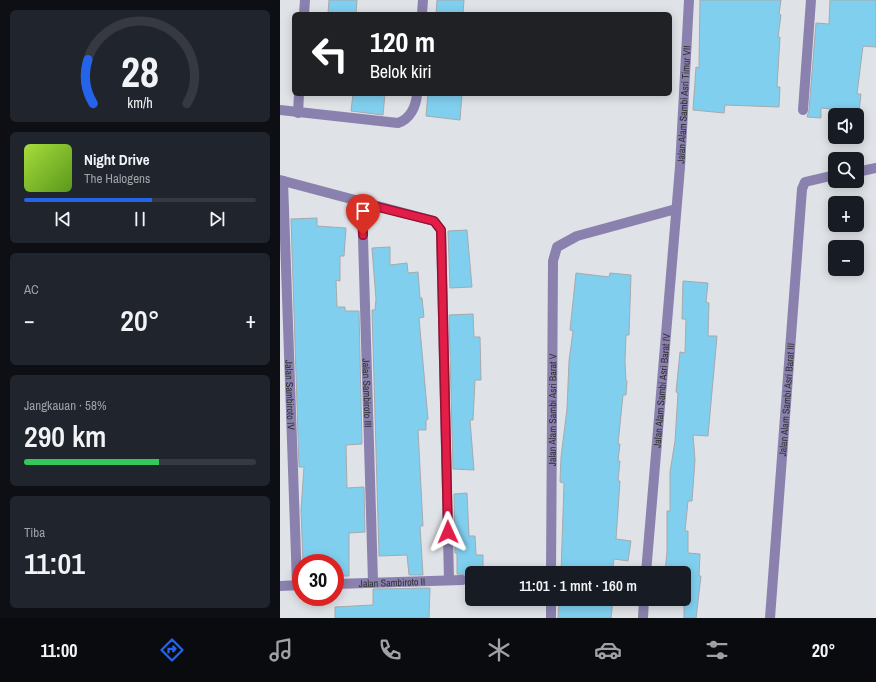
<!DOCTYPE html>
<html lang="id">
<meta charset="utf-8">
<style>
body{margin:0;font-family:"Archivo Narrow",sans-serif;background:#20242c;color:#f1f3f6;height:100vh;display:flex;flex-direction:column;font-size:15px;white-space:nowrap}
*{box-sizing:border-box;margin:0}
p{font-size:13px;color:#9ea1a6}
.icon{flex:none;width:22px;height:22px;fill:none;stroke:currentColor;stroke-width:2;stroke-linecap:round;stroke-linejoin:round}
.map{position:relative;flex:1;overflow:hidden}
.side{display:flex;flex-direction:column;gap:10px;padding:10px;background:#0d0f14;width:280px}
.side>*{flex:none}
.hud{position:absolute;left:12px;top:12px;width:380px;height:84px;border-radius:6px;box-shadow:0 2px 10px #0003;background:#202124;color:#fff;overflow:hidden}
.controls{position:absolute;left:548px;top:108px;display:grid;gap:8px}
.controls a{display:grid;place-items:center;width:36px;height:36px;border-radius:6px;background:#171b24;box-shadow:0 2px 10px #0003;font-size:20px}
.speed{position:absolute;left:12px;top:554px;display:flex;gap:8px;font-size:20px;font-weight:700;text-align:center}
.speed>*{display:grid;place-content:center;width:52px;height:52px;border-radius:50%;background:#171b24;box-shadow:0 2px 10px #0003;line-height:1}
.speed .limit{border:6px solid #d22;background:#fff;color:#111}
.pin{position:absolute;display:grid;place-items:center;width:34px;height:34px;color:#fff;margin:-41px -17px;border-radius:50% 50% 50% 0;rotate:-45deg;box-shadow:0 0 4px #0007}
.pin .icon{rotate:45deg}
.me{position:absolute;width:44px;margin:-22px;rotate:359deg;stroke-linejoin:round;filter:drop-shadow(0 0 3px #0008)}
.turn{display:flex;align-items:center;gap:14px;height:84px;padding:0 12px;font-size:18px}
.turn .icon{width:52px;height:52px;stroke-width:2.5}
.turn b{display:block;font-size:28px;line-height:34px}
.big{font-size:30px;font-weight:600;line-height:1.1}
.side .widget{flex:1;display:flex;flex-direction:column;justify-content:center;gap:6px;min-width:0;padding:0 14px;border-radius:6px;background:#20242c}
.side .dial{align-items:center;gap:0}
.dial svg{height:104px;overflow:visible;fill:none;stroke:#363941;stroke-width:7;stroke-linecap:round;text-anchor:middle}
.dial text{fill:#f1f3f6;stroke:none}
.song{display:flex;align-items:center;gap:12px}
.cover{width:48px;height:48px;border-radius:6px;background:linear-gradient(135deg,hsl(80 70% 55%),hsl(90 70% 35%))}
.played{height:4px;border-radius:2px;background:linear-gradient(90deg,#2563eb 55%,#363941 55%)}
.keys{display:flex;justify-content:space-around;direction:ltr}
.heat{display:flex;justify-content:space-between;align-items:center;font-size:22px;direction:ltr}
.charge{height:6px;border-radius:3px;background:linear-gradient(90deg,#34c759 58%,#363941 0)}
.trip{position:absolute;left:185px;top:566px;width:226px;height:40px;border-radius:6px;background:#171b24;box-shadow:0 2px 10px #0003;font-weight:600;line-height:40px;text-align:center}
.dock{display:flex;height:64px;justify-content:space-around;align-items:center;background:#090b0e;color:#9ea1a6}
.dock .icon{width:28px;height:28px}
.dock .current{color:#2563eb}
.dock b{font-size:18px;color:#f1f3f6}
main{display:flex;flex:1;min-height:0}
.map>svg:first-child{display:block}
.building{fill:#80cfef;stroke:#a5aaad}
.lines{fill:none;stroke-linecap:round;stroke-linejoin:round}
.minor{stroke:#8a81ae;stroke-width:10}
.route-casing{stroke:#92132f;stroke-width:10}
.route{stroke:#e11d48;stroke-width:7}
.labels{text-anchor:middle;stroke-width:4;stroke-linejoin:round;paint-order:stroke}
.street-label{font-size:10px;fill:#2e3031;stroke:#eceff4}
</style>
<main>
<section class="side">
<div class="widget dial"><svg viewBox="0 0 100 80">
<path d="M14 69A42 42 0 1 1 86 69"/>
<path d="M14 69A42 42 0 0 1 10 35" stroke="#2563eb"/>
<text x="50" y="56" font-size="32" font-weight="700">28</text>
<text x="50" y="72" font-size="11">km/h</text>
</svg></div>
<div class="widget">
<div class="song"><i class="cover"></i><div><b>Night Drive</b><p>The Halogens</p></div></div>
<div class="played"></div>
<div class="keys"><svg class="icon" aria-label="previous" viewBox="0 0 24 24"><path d="M18 5L8 12l10 7zM5 5v14"/></svg><svg class="icon" aria-label="pause" viewBox="0 0 24 24"><path d="M8 5v14M16 5v14"/></svg><svg class="icon" aria-label="next" viewBox="0 0 24 24"><path d="M6 5l10 7-10 7zM19 5v14"/></svg></div>
</div>
<div class="widget"><p>AC</p>
<div class="heat"><a>−</a><b class="big">20°</b><a>+</a></div>
</div>
<div class="widget"><p>Jangkauan · 58%</p><b class="big">290 km</b><div class="charge"></div></div>
<div class="widget"><p>Tiba</p><b class="big">11:01</b></div>
</section>
<div class="map">
<svg width="596" height="618" viewBox="0 0 596 618">
<rect width="100%" height="100%" fill="#dfe2e6"/>
<path class="building" d="M49 0H77L76 14 48 13Z
M157 0H184L183 14H156Z
M420 0H501L499 14 501 15 498 37H500L497 87H500L499 107 445 105 444 113 413 110 416 67 419 68Z
M550 0H596V47L583 46 577 94H581L579 112 541 108V118L527 117 529 110 536 23 549 24Z
M73 94H105L103 115 71 111Z
M148 94H182L180 120 146 116Z
M37 218V226L66 228 64 256H60V281L56 280 57 307H65V311H79L82 444 66 445 67 488 84 487 85 532 69 533V576H55V563H23L21 510 24 467H19L11 219Z
M187 230 192 287 170 288 168 231Z
M110 247V265L127 263 128 273 138 272 140 298H142L144 317 139 318 148 419 146 420V430H138L143 526H140L143 575H129L127 555 99 556 92 310H95L96 299 92 248Z
M296 273 329 277 330 273 351 275 349 335H346L345 361 346 381H347L346 395H343L338 444H340L338 461H340L338 481H340L336 539 351 541 348 561 334 559 332 573H281L284 483 280 482 281 457 287 409 289 361 293 331 290 330Z
M403 281 428 283 426 302 429 303 428 336H437L428 436 413 435 415 460 412 501H408L405 531H408V553L420 554 419 576H421L416 618H404V573L385 572 387 552V511H390V472L395 441 398 393 396 392 400 352 405 353 406 319H402Z
M193 314 194 337H200L201 380H195L193 420H190L194 470 173 469 169 315Z
M187 493 189 536H195L196 555H203V573H192V576L177 574V553H175L174 494Z
M150 588 149 618H55V607L93 605V589Z
M279 599H333L331 618H278Z"/>
<g class="lines">
<g class="minor">
<path d="M24 14 25 0"/>
<path d="M142 14 143 0"/>
<path d="M0 110 118 123C130 119 136 107 137 94"/>
<path d="M523 110 531 0"/>
<path d="M18 113 19 94"/>
<path d="M577 172 596 168"/>
<path d="M0 180 154 221 161 230 169 580"/>
<path id="s1" d="M3 181 17 585"/>
<path id="s2" d="M82 203 93 582"/>
<path id="s3" d="M271 573 273 261 277 247 297 236 396 209"/>
<path id="s4" d="M366 573 400 167 409 0"/>
<path id="s5" d="M55 584 182 580"/>
<path d="M0 586 21 585"/>
<path d="M271 618V599"/>
<path d="M363 618 364 599"/>
<path id="s6" d="M490 618 522 189 525 182 555 175"/>
</g>
</g>
<g class="lines">
<g class="route-casing">
<path id="route" d="M83 235 82 203 154 221 161 230 168 532"/>
</g>
<use href="#route" class="route"/>
</g>
<g class="labels">
<g class="street-label">
<text dy="4" stroke="none"><textPath href="#s4" startOffset="470">Jalan Alam Sambi Asri Timur VII</textPath></text>
<text dy="4" stroke="none"><textPath href="#s4" startOffset="183">Jalan Alam Sambi Asri Barat IV</textPath></text>
<text dy="4" stroke="none"><textPath href="#s2" startOffset="190">Jalan Sambiroto III</textPath></text>
<text dy="4" stroke="none"><textPath href="#s1" startOffset="214">Jalan Sambiroto IV</textPath></text>
<text dy="4" stroke="none"><textPath href="#s6" startOffset="219">Jalan Alam Sambi Asri Barat III</textPath></text>
<text dy="4" stroke="none"><textPath href="#s3" startOffset="163">Jalan Alam Sambi Asri Barat V</textPath></text>
<text dy="4" stroke="none"><textPath href="#s5" startOffset="57">Jalan Sambiroto II</textPath></text>
</g>
</g>
</svg>
<div class="controls">
<a><svg class="icon" aria-label="sound" viewBox="0 0 24 24"><path d="M4 9h4l5-4v14l-5-4H4zM17 9q2 3 0 6"/></svg></a>
<a><svg class="icon" aria-label="search" viewBox="0 0 24 24"><circle cx="10" cy="10" r="6"/><path d="M15 15l6 6"/></svg></a>
<a>+</a>
<a>−</a>
</div>
<div class="speed"><div class="limit">30</div></div>
<div class="pin" style="left:83px;top:235px;background:#d93025"><svg class="icon" aria-label="arrive" viewBox="0 0 24 24"><path d="M6 21V4h12l-3 4 3 4H6"/></svg></div>
<svg class="me" style="left:168px;top:532px" viewBox="-20 -20 40 40"><path d="M0-17L14 15 0 8-14 15z" fill="#e11d48" stroke="#fff" stroke-width="4"/></svg>
<div class="trip">11:01 · 1 mnt · 160 m</div>
<div class="hud">
<div class="turn"><svg class="icon" aria-label="left" viewBox="0 0 24 24"><path d="M17 20v-9H6M10 6l-5 5 5 5"/></svg><div><b>120 m</b>Belok kiri</div></div>
</div>
</div>
</main>
<nav class="dock">
<b>11:00</b>
<svg class="icon current" aria-label="directions" viewBox="0 0 24 24"><path d="M12 3l9 9-9 9-9-9zM9 14v-3h6M13 9l2 2-2 2"/></svg>
<svg class="icon" aria-label="music" viewBox="0 0 24 24"><path d="M9 18V5l10-2v13"/><circle cx="6" cy="18" r="3"/><circle cx="16" cy="16" r="3"/></svg>
<svg class="icon" aria-label="phone" viewBox="0 0 24 24"><path d="M5 4h4l2 5-3 2q2 4 5 5l2-3 5 2v4C11 20 4 13 5 4z"/></svg>
<svg class="icon" aria-label="climate" viewBox="0 0 24 24"><path d="M12 3v18M4 7l16 10M4 17L20 7"/></svg>
<svg class="icon" aria-label="car" viewBox="0 0 24 24"><path d="M5 17H2v-5l4-1 3-4h7l3 4 3 1v5h-3M9 17h6M6 11h13"/><circle cx="7" cy="17" r="2"/><circle cx="17" cy="17" r="2"/></svg>
<svg class="icon" aria-label="filters" viewBox="0 0 24 24"><path d="M4 7h16M4 17h16"/><circle cx="9" cy="7" r="2"/><circle cx="15" cy="17" r="2"/></svg>
<b>20°</b>
</nav>
